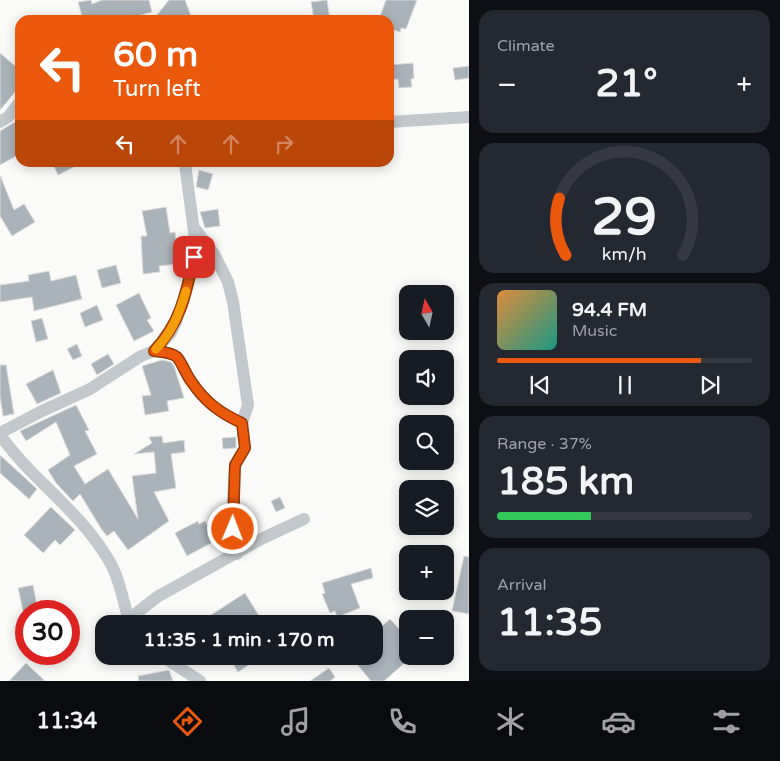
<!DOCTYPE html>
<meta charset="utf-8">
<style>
body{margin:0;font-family:"Varela Round",sans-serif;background:#242831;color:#f1f3f6;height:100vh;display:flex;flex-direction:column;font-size:19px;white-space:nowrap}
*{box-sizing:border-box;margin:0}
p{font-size:16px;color:#9ea1a6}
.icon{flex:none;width:28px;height:28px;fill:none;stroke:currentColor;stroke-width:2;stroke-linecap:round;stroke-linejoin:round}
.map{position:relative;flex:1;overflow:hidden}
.drawer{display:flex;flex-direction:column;gap:10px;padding:10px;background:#0d0f14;width:311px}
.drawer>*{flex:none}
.banner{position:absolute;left:15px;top:15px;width:379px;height:152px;border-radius:15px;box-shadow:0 2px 12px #0003;background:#ea580c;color:#fff;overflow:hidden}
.needle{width:32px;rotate:351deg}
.buttons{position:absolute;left:399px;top:285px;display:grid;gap:10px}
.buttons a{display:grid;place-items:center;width:55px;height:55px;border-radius:10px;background:#171b24;box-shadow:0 2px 12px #0003;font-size:25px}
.speed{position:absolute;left:15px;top:600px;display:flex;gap:10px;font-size:25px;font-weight:700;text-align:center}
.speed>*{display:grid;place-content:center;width:65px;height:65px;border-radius:50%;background:#171b24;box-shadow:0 2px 12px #0003;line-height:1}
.speed .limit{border:8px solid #d22;background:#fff;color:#111}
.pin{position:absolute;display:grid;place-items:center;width:42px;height:42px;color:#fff;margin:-21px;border-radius:10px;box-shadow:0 2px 8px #0006}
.me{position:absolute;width:55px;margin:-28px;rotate:1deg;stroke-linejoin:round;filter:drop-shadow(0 0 4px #0008)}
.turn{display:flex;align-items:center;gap:18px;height:105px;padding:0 15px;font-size:22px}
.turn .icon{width:65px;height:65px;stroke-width:2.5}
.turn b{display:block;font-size:35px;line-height:42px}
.lanes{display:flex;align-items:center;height:48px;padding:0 15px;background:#0003;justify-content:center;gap:25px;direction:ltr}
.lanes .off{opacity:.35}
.big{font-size:38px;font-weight:700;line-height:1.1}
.drawer .tile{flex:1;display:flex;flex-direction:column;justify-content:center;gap:8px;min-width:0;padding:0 18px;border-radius:15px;background:#242831}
.drawer .dial{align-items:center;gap:0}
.dial svg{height:130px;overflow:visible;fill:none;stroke:#363941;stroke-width:7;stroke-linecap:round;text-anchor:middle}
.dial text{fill:#f1f3f6;stroke:none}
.song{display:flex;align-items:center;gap:15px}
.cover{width:60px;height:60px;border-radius:8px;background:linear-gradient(135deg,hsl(30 70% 55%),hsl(170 70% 35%))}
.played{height:5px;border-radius:2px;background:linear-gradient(90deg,#ea580c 80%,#363941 80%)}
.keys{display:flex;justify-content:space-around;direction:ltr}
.heat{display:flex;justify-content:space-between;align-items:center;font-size:28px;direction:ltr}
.charge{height:8px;border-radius:4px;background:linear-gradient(90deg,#34c759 37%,#363941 0)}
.trip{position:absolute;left:95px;top:615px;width:288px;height:50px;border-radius:15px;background:#171b24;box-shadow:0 2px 12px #0003;font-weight:700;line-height:50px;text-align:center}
.dock{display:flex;height:80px;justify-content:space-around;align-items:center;background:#090b0e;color:#9ea1a6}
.dock .icon{width:35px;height:35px}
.dock .selected{color:#ea580c}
.dock b{font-size:22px;color:#f1f3f6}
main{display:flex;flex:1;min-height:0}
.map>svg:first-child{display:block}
.building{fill:#aab3b9;stroke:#dcdcda}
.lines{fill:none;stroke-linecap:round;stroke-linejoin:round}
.minor{stroke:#c3c8cc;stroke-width:12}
.route-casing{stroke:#983908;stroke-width:12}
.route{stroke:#ea580c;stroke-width:9}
.slow{stroke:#f59e0b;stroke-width:9}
</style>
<main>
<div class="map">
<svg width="469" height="681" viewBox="0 0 469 681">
<rect width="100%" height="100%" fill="#fafaf8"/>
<path class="building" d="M91 0 92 4 102 0H149L152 12 130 18 129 15 116 20H83L78 2Z
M169 0H185L191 16 181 20H153Z
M327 0 330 20H314L311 2Z
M386 0H417L406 29 401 28 400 32 389 28V20L379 19Z
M0 53 20 70V86L0 110Z
M413 63 414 78 411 79 412 87 399 88 398 79 389 80V65Z
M469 66V78L455 80 453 68Z
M20 119V154L0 165V131Z
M52 162H84L58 175Z
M199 170 213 174 208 190 196 187Z
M0 175 14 210 24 204 35 222 12 236 0 216Z
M166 207 170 233 175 232 179 264 159 266 160 272 143 274 141 236H147L142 211Z
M218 209 220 226 205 228 200 212Z
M116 265 121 283 102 288 97 270Z
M49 271 51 281 76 275 82 299 34 311 32 297 0 302V285L29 281 28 275Z
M139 293 151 318 147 320 154 331 134 341 116 305Z
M97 305 103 320 85 327 80 313Z
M42 318 48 339 36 342 31 321Z
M77 344 82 356 73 360 67 349Z
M108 354 114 364 97 375 91 364Z
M162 360 171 362 174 366 184 398 167 401 169 411 145 415 142 396 151 395 142 366Z
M0 365H6L14 414 3 416 0 396Z
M53 370 61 393 37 404 26 384Z
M76 405 89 430 85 431 97 454 74 466 85 484 108 469 138 519 132 476 156 473 154 452 134 454 152 443 149 437 162 436 163 443 184 440 185 452 171 454 176 488 154 492 169 521 128 550 114 531 107 536 102 530 80 494 73 501 56 483 48 470 70 455 56 422 26 441 20 431Z
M236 437V448L223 449 222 438Z
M0 455 37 489 29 499 0 473Z
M280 497 285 508 276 512 271 501Z
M51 507 75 530 60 545 55 540 43 553 24 535Z
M198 521 199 524 205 521 215 541 187 556 175 533Z
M464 556 469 557V614L452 611Z
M371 568 373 578 351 584 360 608 337 617 335 611 330 613 322 594 325 593 322 583Z
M33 585 38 611H23L18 588Z
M245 593 264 624H197Z
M390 619 408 639V660L384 681H371L350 656H374V633Z
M228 656H262L238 672Z
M26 663 45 681H9Z
M329 668 335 677 330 681H310Z
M169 670 173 681H139L138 676Z"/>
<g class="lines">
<path class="minor" d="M0 122 8 117 20 102
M389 122 469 117
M196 230 214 254 228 282 233 302 248 405 242 423 245 448 235 465 232 518 237 554
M154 351C161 352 171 352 177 357 182 363 186 374 191 381 205 402 220 413 242 423
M0 433 40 412 90 389 141 356 154 351 170 334 176 322 188 284 196 246 185 164
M0 435C32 480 80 511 108 559 120 578 123 602 130 624
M129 619 157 597 261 539 304 519
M162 656 200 681"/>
</g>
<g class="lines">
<g class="route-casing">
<path id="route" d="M194 257C186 294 181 322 154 351 161 352 171 352 177 357 182 363 186 374 191 381 205 402 220 413 242 423L245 448 235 465 233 529"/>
</g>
<use href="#route" class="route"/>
<path class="slow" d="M156 349C173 331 179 314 186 291"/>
</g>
</svg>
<div class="buttons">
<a><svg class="needle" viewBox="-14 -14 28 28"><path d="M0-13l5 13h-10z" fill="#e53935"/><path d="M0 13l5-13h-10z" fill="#9ea1a6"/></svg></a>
<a><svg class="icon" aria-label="sound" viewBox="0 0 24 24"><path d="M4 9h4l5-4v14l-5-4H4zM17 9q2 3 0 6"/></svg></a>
<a><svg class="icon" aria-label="search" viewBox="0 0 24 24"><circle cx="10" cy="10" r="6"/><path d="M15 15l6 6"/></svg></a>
<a><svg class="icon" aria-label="layers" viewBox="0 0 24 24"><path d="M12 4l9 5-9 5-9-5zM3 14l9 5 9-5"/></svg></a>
<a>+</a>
<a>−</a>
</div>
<div class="speed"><div class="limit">30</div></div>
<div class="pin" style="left:194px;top:257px;background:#d93025"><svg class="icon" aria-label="arrive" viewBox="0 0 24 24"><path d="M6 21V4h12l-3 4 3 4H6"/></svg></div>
<svg class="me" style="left:233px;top:529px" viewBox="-20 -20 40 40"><circle r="17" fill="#ea580c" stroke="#fff" stroke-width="3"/><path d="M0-11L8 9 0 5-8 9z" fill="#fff"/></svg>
<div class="trip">11:35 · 1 min · 170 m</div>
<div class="banner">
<div class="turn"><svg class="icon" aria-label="left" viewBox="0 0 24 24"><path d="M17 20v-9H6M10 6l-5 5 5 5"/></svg><div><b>60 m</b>Turn left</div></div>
<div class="lanes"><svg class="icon" aria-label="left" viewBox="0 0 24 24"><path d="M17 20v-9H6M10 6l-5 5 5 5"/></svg><svg class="icon off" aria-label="ahead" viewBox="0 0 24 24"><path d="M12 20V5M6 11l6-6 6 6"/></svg><svg class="icon off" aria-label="ahead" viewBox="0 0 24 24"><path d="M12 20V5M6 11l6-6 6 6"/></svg><svg class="icon off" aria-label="right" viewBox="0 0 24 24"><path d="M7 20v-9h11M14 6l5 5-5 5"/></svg></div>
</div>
</div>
<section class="drawer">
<div class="tile"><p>Climate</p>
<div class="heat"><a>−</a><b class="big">21°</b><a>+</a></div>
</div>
<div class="tile dial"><svg viewBox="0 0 100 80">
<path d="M14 69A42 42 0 1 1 86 69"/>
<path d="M14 69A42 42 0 0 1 10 34" stroke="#ea580c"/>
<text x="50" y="56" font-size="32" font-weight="700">29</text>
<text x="50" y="72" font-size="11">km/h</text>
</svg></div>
<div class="tile">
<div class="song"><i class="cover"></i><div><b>94.4 FM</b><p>Music</p></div></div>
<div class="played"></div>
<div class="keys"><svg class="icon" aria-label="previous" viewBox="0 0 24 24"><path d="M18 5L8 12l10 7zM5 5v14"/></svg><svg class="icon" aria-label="pause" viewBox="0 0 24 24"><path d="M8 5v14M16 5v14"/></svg><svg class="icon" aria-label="next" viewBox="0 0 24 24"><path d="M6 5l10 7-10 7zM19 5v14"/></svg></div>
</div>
<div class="tile"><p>Range · 37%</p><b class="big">185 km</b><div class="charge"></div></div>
<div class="tile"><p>Arrival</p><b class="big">11:35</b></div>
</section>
</main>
<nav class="dock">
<b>11:34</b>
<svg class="icon selected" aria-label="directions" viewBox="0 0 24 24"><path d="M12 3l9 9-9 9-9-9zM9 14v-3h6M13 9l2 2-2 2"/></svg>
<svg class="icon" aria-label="music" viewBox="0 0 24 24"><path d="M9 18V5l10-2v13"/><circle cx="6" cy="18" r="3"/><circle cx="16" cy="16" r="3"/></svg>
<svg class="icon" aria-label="phone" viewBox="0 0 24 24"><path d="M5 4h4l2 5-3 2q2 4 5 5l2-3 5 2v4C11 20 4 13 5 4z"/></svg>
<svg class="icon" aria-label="climate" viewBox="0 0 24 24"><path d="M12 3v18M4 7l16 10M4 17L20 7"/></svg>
<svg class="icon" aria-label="car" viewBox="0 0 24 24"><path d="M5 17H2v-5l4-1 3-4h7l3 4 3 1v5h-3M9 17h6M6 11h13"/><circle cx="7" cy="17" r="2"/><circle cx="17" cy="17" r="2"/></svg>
<svg class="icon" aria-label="filters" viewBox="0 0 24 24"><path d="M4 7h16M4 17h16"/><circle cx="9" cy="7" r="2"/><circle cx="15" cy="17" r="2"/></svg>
</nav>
